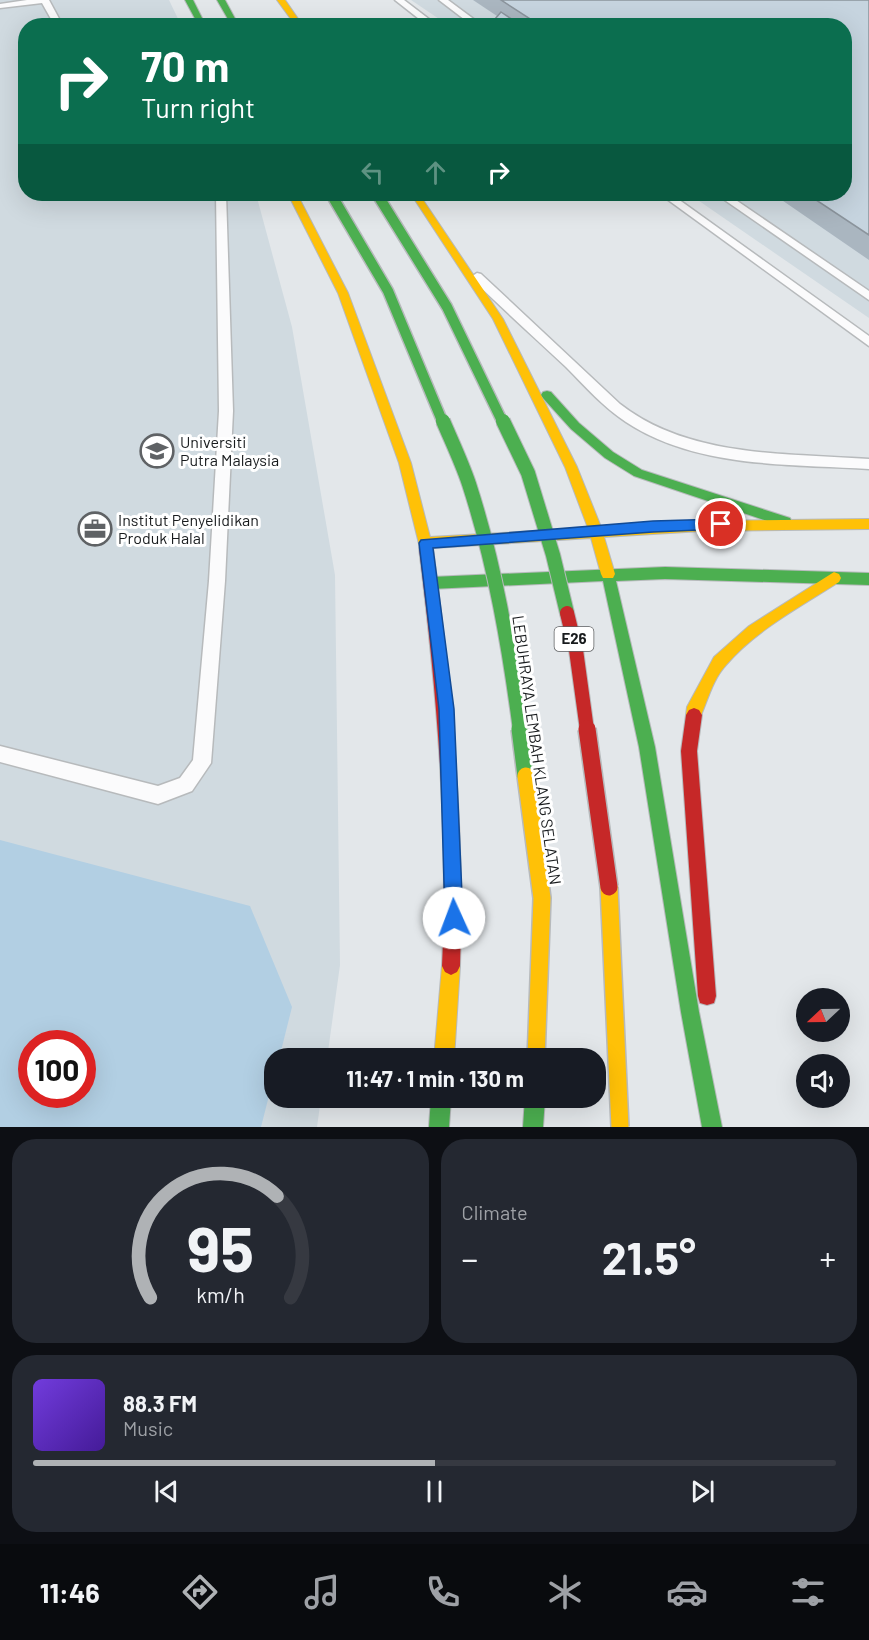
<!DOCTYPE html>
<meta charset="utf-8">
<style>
body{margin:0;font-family:Barlow,sans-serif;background:#242831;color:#f1f3f6;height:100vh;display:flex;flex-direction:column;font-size:22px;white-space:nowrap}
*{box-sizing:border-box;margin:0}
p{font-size:20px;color:#9ea1a6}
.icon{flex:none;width:33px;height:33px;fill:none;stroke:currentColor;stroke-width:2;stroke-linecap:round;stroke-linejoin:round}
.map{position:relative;height:1127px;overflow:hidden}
.panel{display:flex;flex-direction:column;gap:12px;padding:12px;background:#0d0f14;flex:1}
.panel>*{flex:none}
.hud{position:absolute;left:18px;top:18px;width:834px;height:183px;border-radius:24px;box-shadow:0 6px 24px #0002;background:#0b6e4f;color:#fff;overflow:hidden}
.needle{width:39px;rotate:248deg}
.tools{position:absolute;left:796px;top:988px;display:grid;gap:12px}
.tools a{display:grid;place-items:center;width:54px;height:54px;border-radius:50%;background:#171b24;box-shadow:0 6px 24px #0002;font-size:30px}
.speed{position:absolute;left:18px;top:1030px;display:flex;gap:12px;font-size:30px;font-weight:700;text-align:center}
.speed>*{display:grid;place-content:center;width:78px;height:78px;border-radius:50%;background:#171b24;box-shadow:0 6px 24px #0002;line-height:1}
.speed .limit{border:9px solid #d22;background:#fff;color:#111}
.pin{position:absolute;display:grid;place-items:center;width:51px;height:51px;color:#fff;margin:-26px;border:3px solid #fff;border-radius:50%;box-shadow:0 2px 6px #0007}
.me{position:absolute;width:66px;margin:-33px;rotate:358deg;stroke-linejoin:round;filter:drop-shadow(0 0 4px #0008)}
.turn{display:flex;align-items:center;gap:21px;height:126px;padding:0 24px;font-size:27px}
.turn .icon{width:78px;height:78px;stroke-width:2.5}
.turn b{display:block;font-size:42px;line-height:51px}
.lanes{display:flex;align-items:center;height:57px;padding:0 24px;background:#0003;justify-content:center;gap:30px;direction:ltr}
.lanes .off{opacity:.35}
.big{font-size:45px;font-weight:700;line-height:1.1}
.panel .tile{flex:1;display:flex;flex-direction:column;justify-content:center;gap:9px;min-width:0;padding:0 21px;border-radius:24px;background:#242831}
.panel .dial{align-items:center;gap:0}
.dial svg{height:156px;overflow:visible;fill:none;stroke:#363941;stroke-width:7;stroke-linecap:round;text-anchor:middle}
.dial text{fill:#f1f3f6;stroke:none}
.song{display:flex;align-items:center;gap:18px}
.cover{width:72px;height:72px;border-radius:9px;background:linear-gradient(135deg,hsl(260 70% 55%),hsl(260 70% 35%))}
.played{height:6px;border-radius:3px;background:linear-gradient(90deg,#afb2b5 50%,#363941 50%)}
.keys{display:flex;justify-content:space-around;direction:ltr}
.heat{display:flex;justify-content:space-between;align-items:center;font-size:33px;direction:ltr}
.panel .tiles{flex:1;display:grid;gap:12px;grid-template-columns:1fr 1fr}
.tile:last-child{grid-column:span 2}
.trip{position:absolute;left:264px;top:1048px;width:342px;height:60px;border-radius:24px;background:#171b24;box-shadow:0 6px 24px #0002;font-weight:700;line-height:60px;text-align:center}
.dock{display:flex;height:96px;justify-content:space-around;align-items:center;background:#090b0e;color:#9ea1a6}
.dock .icon{width:42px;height:42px}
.dock .selected{color:#afb2b5}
.dock b{font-size:27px;color:#f1f3f6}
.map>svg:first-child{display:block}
.built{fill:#d0dae0;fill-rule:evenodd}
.green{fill:#b2cfe3;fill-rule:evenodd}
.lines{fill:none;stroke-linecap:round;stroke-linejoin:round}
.lane-casing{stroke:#b7babc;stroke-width:3}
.fast-casing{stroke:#b7babc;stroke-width:2}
.slow-casing{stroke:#b7babc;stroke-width:2}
.jam-casing{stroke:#b7babc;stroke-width:2}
.lane{fill:#fbfbfc;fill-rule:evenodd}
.fast{fill:#4caf50;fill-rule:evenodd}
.slow{fill:#ffc107;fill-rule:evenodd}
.jam{fill:#c62828;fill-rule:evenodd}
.fast-bridge-far2-casing{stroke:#b7babc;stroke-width:13;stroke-linecap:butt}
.fast-bridge-far1-casing{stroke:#b7babc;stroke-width:16;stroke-linecap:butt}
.fast-bridge-casing{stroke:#b7babc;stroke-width:20;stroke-linecap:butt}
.slow-bridge-casing{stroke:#b7babc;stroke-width:20;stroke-linecap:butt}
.jam-bridge-far1-casing{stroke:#b7babc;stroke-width:16;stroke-linecap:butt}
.jam-bridge-casing{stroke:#b7babc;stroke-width:20;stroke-linecap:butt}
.fast-bridge-far2{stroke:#4caf50;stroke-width:10}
.fast-bridge-far1{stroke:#4caf50;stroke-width:14}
.fast-bridge{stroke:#4caf50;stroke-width:17}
.slow-bridge{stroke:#ffc107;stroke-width:17}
.jam-bridge-far1{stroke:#c62828;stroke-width:14}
.jam-bridge{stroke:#c62828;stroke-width:17}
.wall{fill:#aab6c0}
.building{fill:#c6d4df;stroke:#8b949c;stroke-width:1.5}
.route{fill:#1a73e8;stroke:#114b97;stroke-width:1.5}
.labels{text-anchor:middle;stroke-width:6;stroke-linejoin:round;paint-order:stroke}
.shield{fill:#fff;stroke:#5d5f61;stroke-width:1.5}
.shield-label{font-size:15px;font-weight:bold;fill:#181b1d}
.poi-label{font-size:16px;fill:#181b1d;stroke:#fff;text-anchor:start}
.street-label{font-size:16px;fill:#181b1d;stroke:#fff}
</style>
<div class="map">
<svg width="869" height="1127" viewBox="0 0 869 1127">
<rect width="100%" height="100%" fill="#e3e7ea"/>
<path class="built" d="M0 0H169L181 25 26 26V194H256L292 327 335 575 340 965 327 1059H274V1098H321L317 1127H0ZM32 1044H82V1095H32Z
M411 0H869V318L689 194H844V26L448 25Z"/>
<path class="green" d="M0 840 250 906 292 1007 279 1059H274V1076L261 1127H0ZM32 1044H82V1095H32Z"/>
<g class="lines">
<g class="lane-casing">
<path id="lane" d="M27 0H49L63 26H55L42 3 0 8V4Z
M395 0H404L438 26H428Z
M439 0H448L483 26H473Z
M216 194H226L233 411 225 581 211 763 192 791 158 804 0 762V746L158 786 180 778 193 760 209 581 219 411Z
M660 194H671L869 336V346Z
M716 194H727L869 291V300Z
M477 273 481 274 620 404C689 458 786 453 869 459V469C789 464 695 468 626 422 603 407 585 386 566 367 535 338 503 309 473 280L471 277Z"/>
</g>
<g class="fast-casing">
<path id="fast" d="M185 0H193L206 26H199Z
M217 0H225L239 26H232Z
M547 391 551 392 579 423 613 452 642 470 790 518 792 522 790 526 785 527 634 476 605 458 571 429 543 398 541 395 543 392Z
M665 567 869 573V585L665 579 616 581 655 747 699 1012 722 1127H702L681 1012 639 747 603 581 431 589 426 587 424 583 426 579 431 577Z
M431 1098H451L449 1127H429Z
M525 1098H545L543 1127H523Z"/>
</g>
<g class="slow-casing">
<path id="slow" d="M277 0H285L303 26H296Z
M288 194H297L348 293 411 463 430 537 588 528 565 467 493 319 411 194H419L503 319 577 467 601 527 702 521 869 519V529L702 531 604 537 615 574 613 578H603L601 574 591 538 433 548 431 552H421L399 463 338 293Z
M834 572 839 574 841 578 839 582C800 607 756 630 726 665 712 680 707 703 699 720L694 722 689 720 686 715 687 707 714 657 749 626Z
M451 957 457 960 460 966 454 1059H434L442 966 445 960Z"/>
</g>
<g class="jam-casing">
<path id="jam" d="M426 543 431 544 433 548C451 687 465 825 460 966L457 972 451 975 445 972 442 966C449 826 436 687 419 548L421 544Z
M694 708 699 710 702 715 697 751 716 996 714 1003 707 1005 700 1003 698 996 681 751 686 715 689 710Z"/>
</g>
<use href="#lane" class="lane"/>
<use href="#fast" class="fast"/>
<use href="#slow" class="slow"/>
<use href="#jam" class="jam"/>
<g class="fast-bridge-far2-casing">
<path id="fast-bridge-far2" d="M331 194 388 291 443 423
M377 194 447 307 503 423"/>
</g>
<g class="fast-bridge-far1-casing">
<path id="fast-bridge-far1" d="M443 421C452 442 462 463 469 484 495 564 509 647 520 730
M503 421 528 473 553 555 567 613"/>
</g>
<g class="fast-bridge-casing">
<path id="fast-bridge" d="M520 729 526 776"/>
</g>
<g class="slow-bridge-casing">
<path id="slow-bridge" d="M526 776 542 898 536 1059
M609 887 620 1127"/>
</g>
<g class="jam-bridge-far1-casing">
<path id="jam-bridge-far1" d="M567 613 576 650 587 730"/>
</g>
<g class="jam-bridge-casing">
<path id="jam-bridge" d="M587 729 609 887"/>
</g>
<use href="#fast-bridge-far2" class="fast-bridge-far2"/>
<use href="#fast-bridge-far1" class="fast-bridge-far1"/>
<use href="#fast-bridge" class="fast-bridge"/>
<use href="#slow-bridge" class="slow-bridge"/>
<use href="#jam-bridge-far1" class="jam-bridge-far1"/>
<use href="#jam-bridge" class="jam-bridge"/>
</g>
<path class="wall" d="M473 0H869V260L773 194H844V26H489L497 16Z"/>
<path class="building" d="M501 0H869V235L807 194H844V26H541Z
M501 12 522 26H489Z"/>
<path class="route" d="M721 519 728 524 721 529 653 532 433 548 454 709 463 918 460 924 454 926 448 924 445 918 439 709 419 543 421 540 653 521Z"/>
<defs>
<g id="university-ring" transform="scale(1.725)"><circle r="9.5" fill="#fff" stroke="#5f6265" stroke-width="1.5"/><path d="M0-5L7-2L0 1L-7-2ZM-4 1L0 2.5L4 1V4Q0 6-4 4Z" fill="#5f6265"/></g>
<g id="office-ring" transform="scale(1.725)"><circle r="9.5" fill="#fff" stroke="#5f6265" stroke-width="1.5"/><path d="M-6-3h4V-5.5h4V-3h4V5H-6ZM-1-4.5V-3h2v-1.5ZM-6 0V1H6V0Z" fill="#5f6265"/></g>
</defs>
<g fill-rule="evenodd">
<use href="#university-ring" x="157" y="451"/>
<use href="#office-ring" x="95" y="529"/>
</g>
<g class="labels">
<rect class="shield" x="554.5" y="627" width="39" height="24" rx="4.5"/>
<g class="shield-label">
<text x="574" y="644">E26</text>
</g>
<g class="poi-label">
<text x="180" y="448">Universiti<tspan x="180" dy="18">Putra Malaysia</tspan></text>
<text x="118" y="526">Institut Penyelidikan<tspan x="118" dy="18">Produk Halal</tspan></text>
</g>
<g class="street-label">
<text transform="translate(537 750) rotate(82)" y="6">LEBUHRAYA LEMBAH KLANG SELATAN</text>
</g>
</g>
</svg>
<div class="tools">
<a><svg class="needle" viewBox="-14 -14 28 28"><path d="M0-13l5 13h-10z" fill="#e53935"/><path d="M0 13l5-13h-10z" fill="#9ea1a6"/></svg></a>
<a><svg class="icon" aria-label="sound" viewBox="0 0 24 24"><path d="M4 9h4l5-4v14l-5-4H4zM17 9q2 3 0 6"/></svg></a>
</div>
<div class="speed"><div class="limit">100</div></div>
<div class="pin" style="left:721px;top:524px;background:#d93025"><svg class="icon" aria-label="arrive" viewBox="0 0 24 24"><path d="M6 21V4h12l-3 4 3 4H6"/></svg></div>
<svg class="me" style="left:454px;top:918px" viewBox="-20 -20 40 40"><circle r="19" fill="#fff"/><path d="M0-13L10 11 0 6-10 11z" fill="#1a73e8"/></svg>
<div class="trip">11:47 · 1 min · 130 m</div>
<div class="hud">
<div class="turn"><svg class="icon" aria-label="right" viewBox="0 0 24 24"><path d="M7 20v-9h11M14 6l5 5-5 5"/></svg><div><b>70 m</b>Turn right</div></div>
<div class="lanes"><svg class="icon off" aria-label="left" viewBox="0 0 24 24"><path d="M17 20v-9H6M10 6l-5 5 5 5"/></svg><svg class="icon off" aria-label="ahead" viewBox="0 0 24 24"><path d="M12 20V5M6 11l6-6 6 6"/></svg><svg class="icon" aria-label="right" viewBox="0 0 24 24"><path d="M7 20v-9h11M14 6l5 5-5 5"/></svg></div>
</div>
</div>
<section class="panel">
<div class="tiles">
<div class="tile dial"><svg viewBox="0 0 100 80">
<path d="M14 69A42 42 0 1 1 86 69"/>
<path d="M14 69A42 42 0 0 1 79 17" stroke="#afb2b5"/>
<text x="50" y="56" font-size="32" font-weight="700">95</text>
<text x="50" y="72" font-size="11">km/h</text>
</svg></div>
<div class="tile"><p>Climate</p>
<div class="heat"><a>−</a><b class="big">21.5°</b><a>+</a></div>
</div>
<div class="tile">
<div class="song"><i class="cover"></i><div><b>88.3 FM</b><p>Music</p></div></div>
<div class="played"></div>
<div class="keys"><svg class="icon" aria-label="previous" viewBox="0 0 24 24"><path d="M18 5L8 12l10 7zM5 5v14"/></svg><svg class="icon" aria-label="pause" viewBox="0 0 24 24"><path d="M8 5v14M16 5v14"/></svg><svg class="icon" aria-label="next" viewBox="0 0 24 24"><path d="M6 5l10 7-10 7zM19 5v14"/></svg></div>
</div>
</div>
</section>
<nav class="dock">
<b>11:46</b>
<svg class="icon selected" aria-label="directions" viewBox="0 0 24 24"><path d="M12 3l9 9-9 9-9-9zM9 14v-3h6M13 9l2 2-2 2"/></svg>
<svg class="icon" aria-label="music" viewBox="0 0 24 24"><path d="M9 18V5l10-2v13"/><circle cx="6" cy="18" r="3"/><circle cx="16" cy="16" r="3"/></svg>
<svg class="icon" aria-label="phone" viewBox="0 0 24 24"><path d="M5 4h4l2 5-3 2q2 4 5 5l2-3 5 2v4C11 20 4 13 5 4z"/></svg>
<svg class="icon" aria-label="climate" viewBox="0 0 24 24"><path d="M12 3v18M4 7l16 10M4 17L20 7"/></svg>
<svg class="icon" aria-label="car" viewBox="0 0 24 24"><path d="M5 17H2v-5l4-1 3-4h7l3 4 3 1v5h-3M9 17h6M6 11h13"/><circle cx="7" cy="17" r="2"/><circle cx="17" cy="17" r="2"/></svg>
<svg class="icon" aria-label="filters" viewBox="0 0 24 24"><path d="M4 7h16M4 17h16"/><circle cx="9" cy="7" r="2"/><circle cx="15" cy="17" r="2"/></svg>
</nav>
